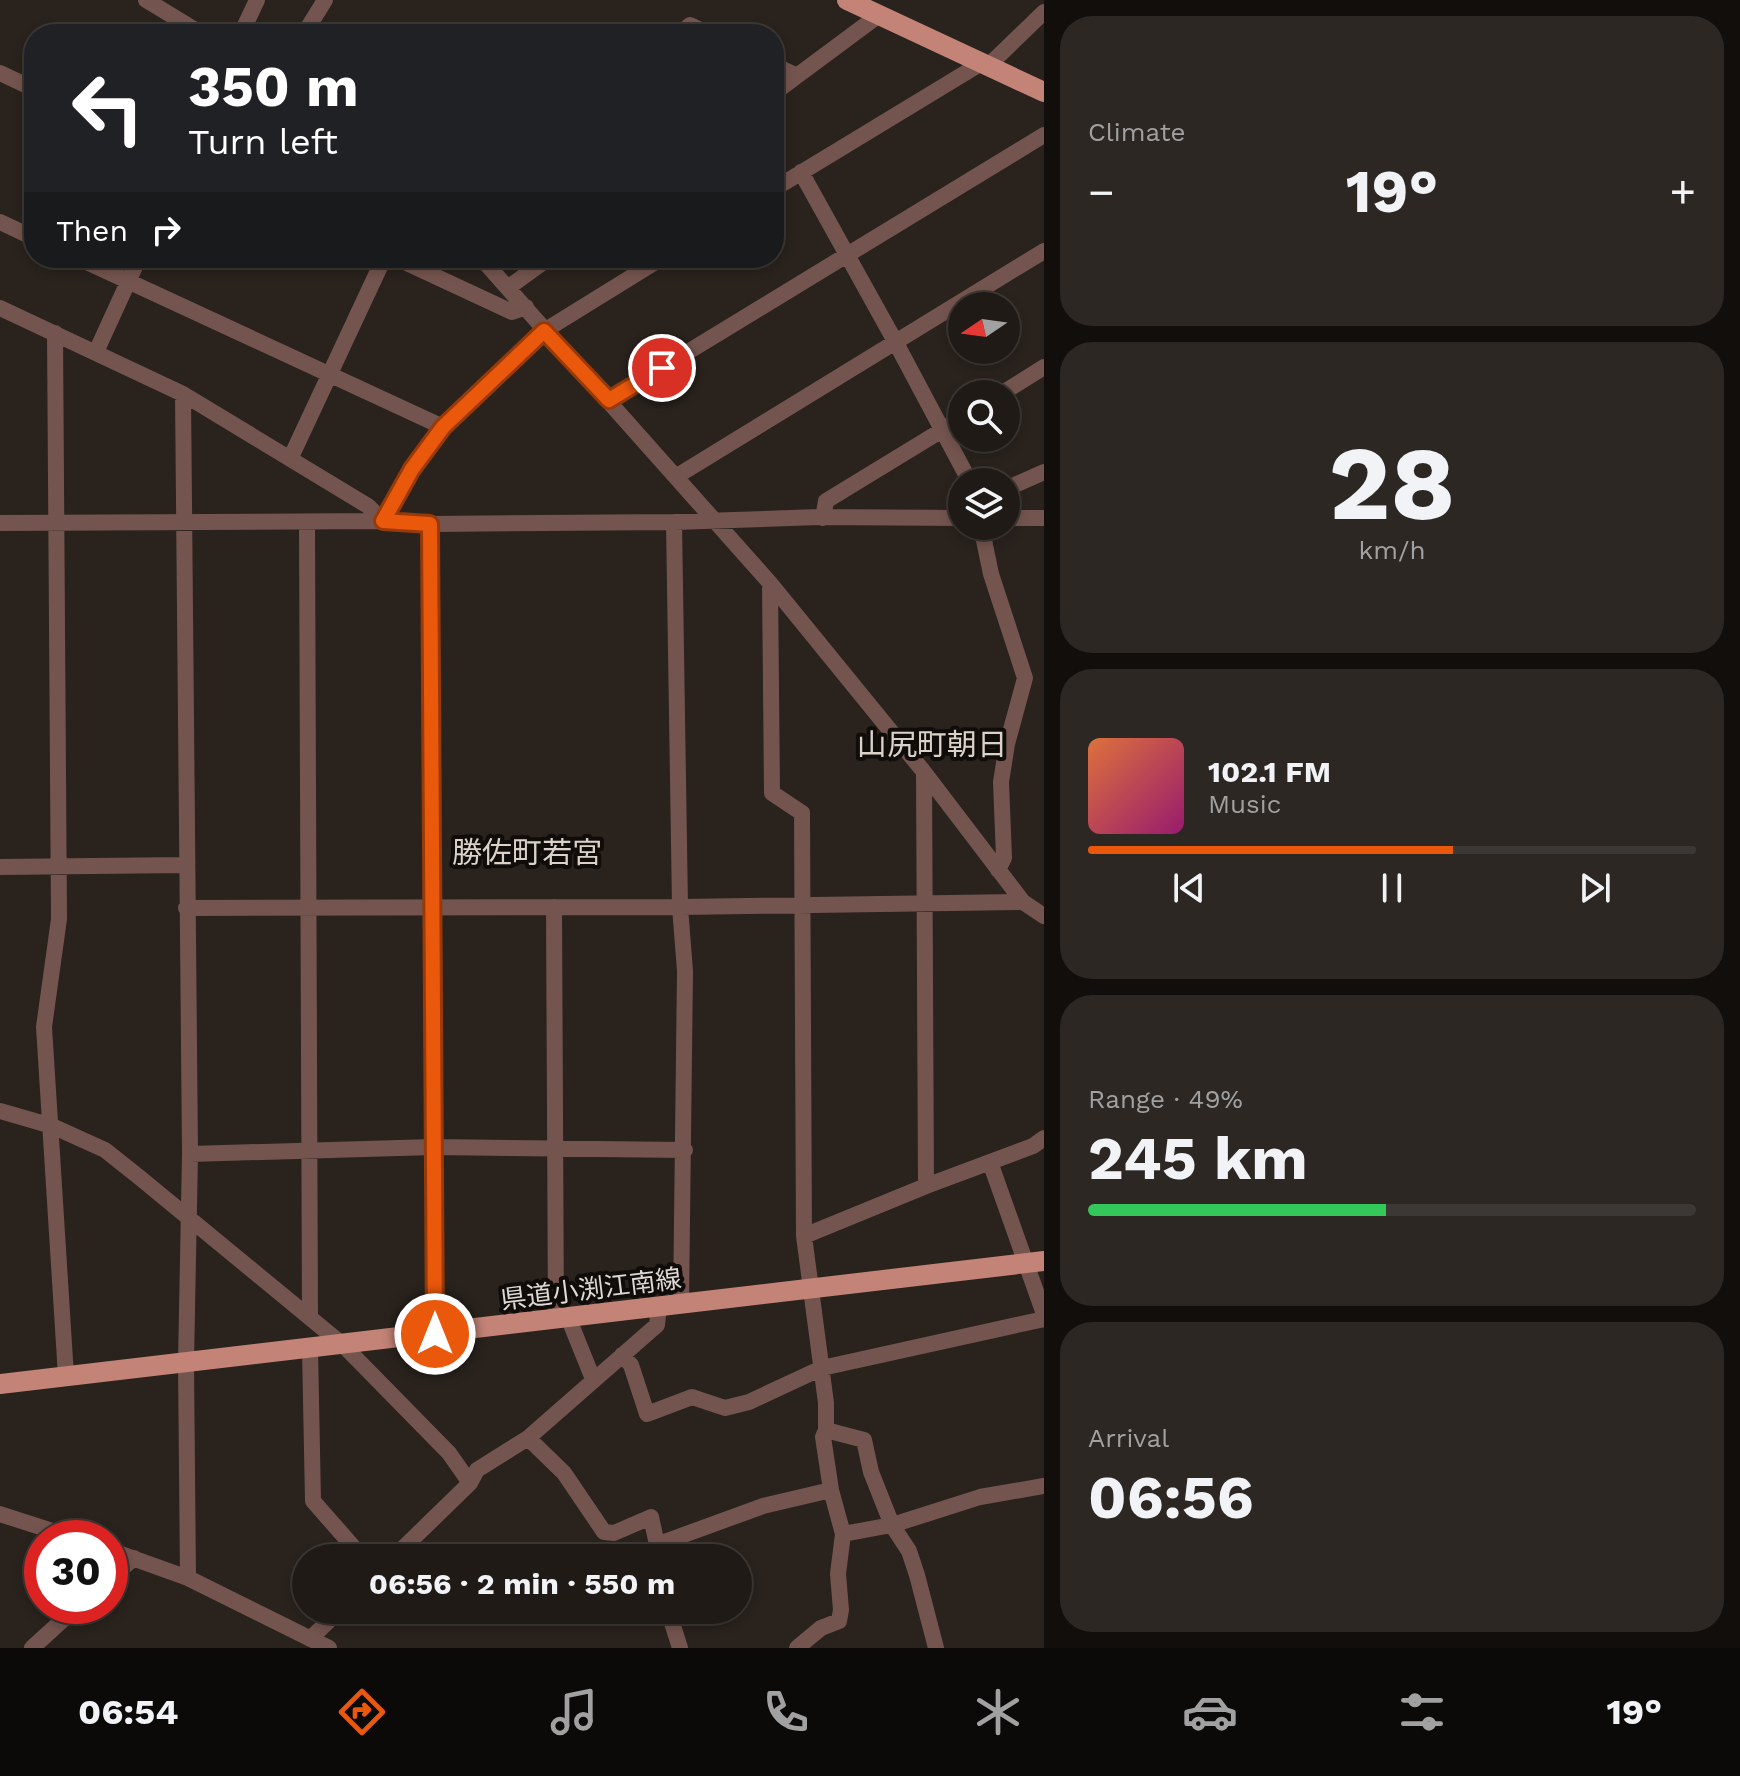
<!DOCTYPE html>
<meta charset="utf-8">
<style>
body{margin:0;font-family:"Work Sans","Noto Sans JP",sans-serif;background:#2c2723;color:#f1f3f6;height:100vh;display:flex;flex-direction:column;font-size:30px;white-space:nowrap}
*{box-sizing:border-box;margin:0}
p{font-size:26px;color:#a1a1a1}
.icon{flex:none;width:44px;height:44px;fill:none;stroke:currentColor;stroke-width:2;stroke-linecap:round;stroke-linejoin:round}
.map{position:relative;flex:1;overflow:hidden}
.drawer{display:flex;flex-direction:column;gap:16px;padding:16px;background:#110e0c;width:696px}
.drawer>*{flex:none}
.hud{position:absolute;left:24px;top:24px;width:760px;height:244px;border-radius:32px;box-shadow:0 4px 12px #0003,0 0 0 2px #3c3835;background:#202124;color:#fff;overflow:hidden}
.needle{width:52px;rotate:257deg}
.tools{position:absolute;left:948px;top:292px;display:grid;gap:16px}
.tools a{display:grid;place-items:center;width:72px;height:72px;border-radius:50%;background:#1f1a16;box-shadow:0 4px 12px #0003,0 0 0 2px #3c3835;font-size:40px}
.speed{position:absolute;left:24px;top:1520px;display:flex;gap:16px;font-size:40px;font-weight:700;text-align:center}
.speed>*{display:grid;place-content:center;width:104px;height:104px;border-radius:50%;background:#1f1a16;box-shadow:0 4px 12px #0003,0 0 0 2px #3c3835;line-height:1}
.speed .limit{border:12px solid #d22;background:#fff;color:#111}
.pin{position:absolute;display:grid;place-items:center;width:68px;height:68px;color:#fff;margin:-34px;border:4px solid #fff;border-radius:50%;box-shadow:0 2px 8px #0007}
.me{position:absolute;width:88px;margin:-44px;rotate:0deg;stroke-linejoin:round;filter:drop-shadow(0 0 6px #0008)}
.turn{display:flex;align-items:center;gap:28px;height:168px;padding:0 32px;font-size:36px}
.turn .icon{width:104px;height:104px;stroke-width:2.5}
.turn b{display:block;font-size:56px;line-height:68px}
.then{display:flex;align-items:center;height:76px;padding:0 32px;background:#0003;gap:16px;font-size:30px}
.big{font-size:60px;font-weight:700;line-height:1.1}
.drawer .card{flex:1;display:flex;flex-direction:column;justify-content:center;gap:12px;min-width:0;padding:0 28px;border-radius:32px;background:#2c2723}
.drawer .dial{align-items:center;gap:0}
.dial b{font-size:104px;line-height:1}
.song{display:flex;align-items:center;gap:24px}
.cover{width:96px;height:96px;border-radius:12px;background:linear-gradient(135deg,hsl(20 70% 55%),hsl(320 70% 35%))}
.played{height:8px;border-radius:4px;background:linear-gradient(90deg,#ea580c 60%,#3c3835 60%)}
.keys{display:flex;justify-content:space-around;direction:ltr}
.heat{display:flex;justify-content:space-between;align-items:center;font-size:44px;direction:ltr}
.charge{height:12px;border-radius:6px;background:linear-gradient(90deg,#34c759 49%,#3c3835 0)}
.trip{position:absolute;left:292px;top:1544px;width:460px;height:80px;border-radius:40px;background:#1f1a16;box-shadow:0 4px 12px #0003,0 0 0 2px #3c3835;font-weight:700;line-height:80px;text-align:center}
.menu{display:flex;height:128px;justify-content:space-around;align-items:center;background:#0c0a09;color:#a1a1a1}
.menu .icon{width:56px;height:56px}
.menu .selected{color:#ea580c}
.menu b{font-size:36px;color:#f1f3f6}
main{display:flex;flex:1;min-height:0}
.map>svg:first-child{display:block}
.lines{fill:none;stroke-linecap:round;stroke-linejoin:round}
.minor{stroke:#74544e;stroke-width:16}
.major{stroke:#c48377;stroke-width:20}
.route-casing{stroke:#983908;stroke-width:20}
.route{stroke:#ea580c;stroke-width:14}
.labels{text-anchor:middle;stroke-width:8;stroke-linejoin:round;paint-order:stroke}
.street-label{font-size:26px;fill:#ddd9d5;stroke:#0f0c0a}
.quarter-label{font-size:30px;fill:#dad1c9;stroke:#0f0c0a}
</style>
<main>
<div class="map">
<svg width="1044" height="1648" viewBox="0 0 1044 1648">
<rect width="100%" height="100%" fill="#29221d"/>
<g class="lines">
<path class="minor" d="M146 0 202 34
M241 34 257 0
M304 34 325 0
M680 34 690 25 709 34
M774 65 797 76
M988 66 1044 12
M0 73 34 89
M774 93 879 15
M801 172 896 343 970 482
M774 189 980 64
M0 222 34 238
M78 258 443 427
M396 258 512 312 526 307
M481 258 770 583 924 772 1023 902 1044 916
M509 287 549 258
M0 308 183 394 368 506 383 521
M55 333 59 919 44 1027 66 1376
M96 352 139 258
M183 394 190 1154 186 1363 188 1578
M1001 394 1044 367
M609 400 1044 135
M291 457 384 258
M677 476 1044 251
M1006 489 1044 472
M823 518 826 501 962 418
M1006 518H1044
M383 521 412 469 443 427 544 331 662 258
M674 522 680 907 685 971 681 1304
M0 523 383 521 430 524 674 522 819 517 962 518
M307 523 310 1318
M430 524 435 1334
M981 526 991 574 1025 678 1007 744 1001 782 1004 858 998 870
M770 583 772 793 802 813 804 1236 826 1403V1430L823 1437 831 1490 843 1534 838 1574 841 1610 839 1621 821 1628 797 1648
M924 772 926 1186
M0 867 186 865
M554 907 556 1318
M186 908 680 907 1023 902
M0 1111 52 1126 105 1150 139 1177 343 1345 449 1453 470 1483
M190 1154 433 1147 685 1150
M990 1162 1044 1314
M804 1236 926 1186 1033 1146 1044 1138
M568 1317 593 1379
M310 1349 313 1501 363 1558
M622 1355 631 1365 647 1414 692 1397 725 1408 749 1402 822 1368 1044 1319
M826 1430 864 1440 871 1472 892 1525 909 1551 917 1575 936 1648
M528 1438 564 1473 604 1532 614 1533 651 1517 660 1558
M0 1514 74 1538
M843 1534 892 1525 980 1497 1044 1486
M659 1544 763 1506 831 1490
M110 1550 188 1578 329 1648
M393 1558 470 1483 477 1470 528 1438 657 1325 659 1306
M110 1579 134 1558
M668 1610 680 1648
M310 1639 340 1610
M32 1648 78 1606"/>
<path class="major" d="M847 0 1044 92
M0 1384 1044 1261"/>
</g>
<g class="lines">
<g class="route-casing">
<path id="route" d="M435 1334 430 524 383 521 412 469 443 427 544 331 609 400 662 368"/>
</g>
<use href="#route" class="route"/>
</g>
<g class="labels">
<g class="street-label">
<text transform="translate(591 1289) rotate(-7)" y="9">県道小渕江南線</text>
</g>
<g class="quarter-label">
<text x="932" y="755">山尻町朝日</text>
<text x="527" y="863">勝佐町若宮</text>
</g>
</g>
</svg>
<div class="tools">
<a><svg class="needle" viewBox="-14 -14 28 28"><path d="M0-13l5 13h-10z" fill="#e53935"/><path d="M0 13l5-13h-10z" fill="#a1a1a1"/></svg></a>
<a><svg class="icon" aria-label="search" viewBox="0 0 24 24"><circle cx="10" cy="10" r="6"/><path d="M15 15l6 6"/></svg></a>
<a><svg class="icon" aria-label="layers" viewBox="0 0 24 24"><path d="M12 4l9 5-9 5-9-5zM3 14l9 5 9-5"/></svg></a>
</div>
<div class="speed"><div class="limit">30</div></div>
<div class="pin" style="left:662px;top:368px;background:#d93025"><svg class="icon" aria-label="arrive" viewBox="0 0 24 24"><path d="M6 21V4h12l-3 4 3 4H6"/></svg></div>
<svg class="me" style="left:435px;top:1334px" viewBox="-20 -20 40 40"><circle r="17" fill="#ea580c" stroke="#fff" stroke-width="3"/><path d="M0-11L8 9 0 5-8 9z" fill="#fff"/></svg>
<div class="trip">06:56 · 2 min · 550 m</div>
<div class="hud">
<div class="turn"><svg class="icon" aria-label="left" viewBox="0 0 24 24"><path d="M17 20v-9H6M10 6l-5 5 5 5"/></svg><div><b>350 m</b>Turn left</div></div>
<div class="then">Then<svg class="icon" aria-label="right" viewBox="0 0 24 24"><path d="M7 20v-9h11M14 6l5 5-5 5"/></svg></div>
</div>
</div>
<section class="drawer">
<div class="card"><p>Climate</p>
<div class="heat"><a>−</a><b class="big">19°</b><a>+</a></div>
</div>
<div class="card dial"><b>28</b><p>km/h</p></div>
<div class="card">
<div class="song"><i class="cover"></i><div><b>102.1 FM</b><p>Music</p></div></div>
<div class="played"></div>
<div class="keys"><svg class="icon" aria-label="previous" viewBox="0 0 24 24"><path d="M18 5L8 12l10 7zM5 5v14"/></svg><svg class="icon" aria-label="pause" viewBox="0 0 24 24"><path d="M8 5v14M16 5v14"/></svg><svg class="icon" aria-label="next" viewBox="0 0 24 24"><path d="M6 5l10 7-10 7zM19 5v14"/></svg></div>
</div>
<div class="card"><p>Range · 49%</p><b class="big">245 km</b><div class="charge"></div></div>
<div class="card"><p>Arrival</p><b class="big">06:56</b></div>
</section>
</main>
<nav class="menu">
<b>06:54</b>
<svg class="icon selected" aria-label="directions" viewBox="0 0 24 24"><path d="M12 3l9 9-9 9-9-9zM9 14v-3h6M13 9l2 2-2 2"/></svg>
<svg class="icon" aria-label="music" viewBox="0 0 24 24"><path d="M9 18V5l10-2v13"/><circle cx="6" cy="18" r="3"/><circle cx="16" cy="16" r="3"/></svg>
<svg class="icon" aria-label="phone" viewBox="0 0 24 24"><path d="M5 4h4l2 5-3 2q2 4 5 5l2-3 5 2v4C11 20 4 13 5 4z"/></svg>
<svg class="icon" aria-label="climate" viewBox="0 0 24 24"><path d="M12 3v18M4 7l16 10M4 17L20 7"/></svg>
<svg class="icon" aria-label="car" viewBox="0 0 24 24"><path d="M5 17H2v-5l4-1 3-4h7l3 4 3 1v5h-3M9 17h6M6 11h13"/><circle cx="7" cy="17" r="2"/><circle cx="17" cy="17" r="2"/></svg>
<svg class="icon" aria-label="filters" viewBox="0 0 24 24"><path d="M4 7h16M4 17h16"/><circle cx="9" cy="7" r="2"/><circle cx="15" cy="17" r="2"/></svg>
<b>19°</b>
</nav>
